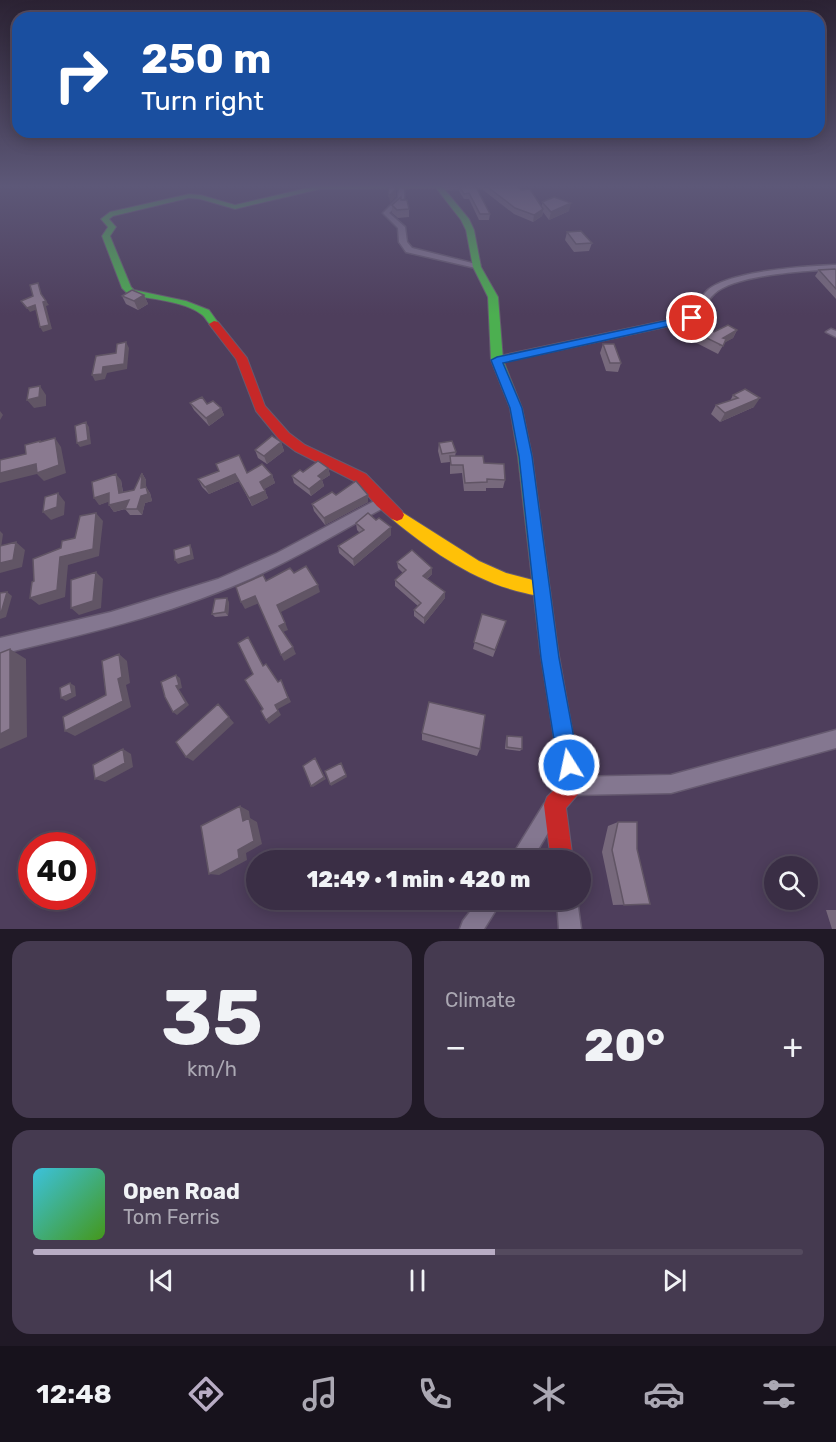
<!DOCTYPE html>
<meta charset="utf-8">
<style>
body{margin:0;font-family:Rubik,sans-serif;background:#453a50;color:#f1f3f6;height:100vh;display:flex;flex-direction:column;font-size:22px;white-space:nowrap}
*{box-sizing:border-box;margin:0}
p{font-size:20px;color:#aba8b3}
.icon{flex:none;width:33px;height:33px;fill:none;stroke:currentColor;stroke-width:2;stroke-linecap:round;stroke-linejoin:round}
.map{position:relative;height:929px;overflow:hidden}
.drawer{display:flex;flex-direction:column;gap:12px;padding:12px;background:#201926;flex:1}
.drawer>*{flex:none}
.banner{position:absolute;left:12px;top:12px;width:813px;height:126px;border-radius:18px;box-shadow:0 3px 15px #0003,0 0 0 2px #544a5e;background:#1a4fa0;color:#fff;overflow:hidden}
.tools{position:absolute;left:764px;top:856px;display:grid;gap:12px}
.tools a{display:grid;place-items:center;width:54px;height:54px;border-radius:50%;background:#3a2e45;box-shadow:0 3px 15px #0003,0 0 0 2px #544a5e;font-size:30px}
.speed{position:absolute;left:18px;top:832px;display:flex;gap:12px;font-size:30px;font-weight:700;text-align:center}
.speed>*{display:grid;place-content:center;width:78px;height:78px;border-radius:50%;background:#3a2e45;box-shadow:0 3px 15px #0003,0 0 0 2px #544a5e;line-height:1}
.speed .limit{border:9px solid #d22;background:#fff;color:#111}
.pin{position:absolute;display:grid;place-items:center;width:51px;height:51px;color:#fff;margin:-26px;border:3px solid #fff;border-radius:50%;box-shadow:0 2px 6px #0007}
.me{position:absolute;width:66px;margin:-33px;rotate:350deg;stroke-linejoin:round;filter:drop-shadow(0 0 4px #0008)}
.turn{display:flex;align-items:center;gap:21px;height:126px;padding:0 30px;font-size:27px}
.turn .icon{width:78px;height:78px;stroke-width:2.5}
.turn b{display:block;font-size:42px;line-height:51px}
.big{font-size:45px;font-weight:800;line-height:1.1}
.drawer .widget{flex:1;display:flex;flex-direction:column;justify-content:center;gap:9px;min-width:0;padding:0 21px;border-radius:18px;background:#453a50}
.drawer .dial{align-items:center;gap:0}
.dial b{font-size:78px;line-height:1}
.song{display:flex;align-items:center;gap:18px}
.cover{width:72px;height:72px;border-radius:9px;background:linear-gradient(135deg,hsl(190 70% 55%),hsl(100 70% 35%))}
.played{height:6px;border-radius:3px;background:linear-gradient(90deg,#b8acc4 60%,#544a5e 60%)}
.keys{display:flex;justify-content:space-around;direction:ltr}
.heat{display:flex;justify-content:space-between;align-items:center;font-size:33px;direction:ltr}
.drawer .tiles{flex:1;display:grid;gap:12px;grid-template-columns:1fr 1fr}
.widget:last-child{grid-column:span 2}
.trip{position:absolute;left:246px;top:850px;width:345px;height:60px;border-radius:30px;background:#3a2e45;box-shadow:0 3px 15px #0003,0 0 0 2px #544a5e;font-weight:800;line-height:60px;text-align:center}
.dock{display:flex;height:96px;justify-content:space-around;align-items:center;background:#17121c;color:#aba8b3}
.dock .icon{width:42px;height:42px}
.dock .selected{color:#b8acc4}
.dock b{font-size:27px;color:#f1f3f6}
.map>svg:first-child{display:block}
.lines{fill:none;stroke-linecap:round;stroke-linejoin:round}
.street-casing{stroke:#665a70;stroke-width:3}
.fast-casing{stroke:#665a70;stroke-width:2}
.slow-casing{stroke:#665a70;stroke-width:2}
.jam-casing{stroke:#665a70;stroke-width:2}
.street{fill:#847790;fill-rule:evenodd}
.fast{fill:#4caf50;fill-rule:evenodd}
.slow{fill:#ffc107;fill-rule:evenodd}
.jam{fill:#c62828;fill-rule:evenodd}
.wall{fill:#77697c}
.shaded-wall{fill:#615565}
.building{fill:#8a7a90;stroke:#615565;stroke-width:1.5}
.route{fill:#1a73e8;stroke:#114b97;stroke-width:1.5}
</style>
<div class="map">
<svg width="836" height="929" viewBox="0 0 836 929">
<rect width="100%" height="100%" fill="#4e3e5c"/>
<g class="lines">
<g class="street-casing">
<path id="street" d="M464 185H503L500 187 439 190 436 188 439 186Z
M399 187 404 188V198L389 213 405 227 407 242 412 248 480 265V269L406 252 399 242 398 228 383 213 398 198Z
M836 265V269C808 271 735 274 714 294 706 301 704 313 695 320L497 363 492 360 497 357 689 316C698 309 700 297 708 290 730 271 806 266 836 265Z
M831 329 836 331V337L826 332Z
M382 497 387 498 388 502 387 506C340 531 294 560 245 581 167 615 83 635 0 654V638L111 612 218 579 277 553Z
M836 730V748L671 793 572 795 565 793 563 786 565 779 572 777 671 775Z
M551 801 558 804 561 811 531 861H509L544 804Z
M479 900H502L484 929H460L463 921Z
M557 900H577L581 929H559Z"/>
</g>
<g class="fast-casing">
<path id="fast" d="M320 185H441L469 219 474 230 481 267 498 297 503 360 522 408 532 456 558 650 555 656 549 659 543 656 540 650 518 456 510 408 491 360 488 297 473 267 466 230 461 220 436 188 320 189 235 209 200 199 189 198 113 216 109 219 116 227 110 236 131 287 134 290 186 301 209 310 219 324 214 327C207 324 207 318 201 314 184 301 148 299 128 294L122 288 102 236 108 227 101 219 110 212 189 194 201 195 235 205Z"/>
</g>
<g class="slow-casing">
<path id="slow" d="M397 509 479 561 506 573 548 584 550 589 548 594C540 597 533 595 525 593 475 582 431 551 392 519L390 515 392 511Z"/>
</g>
<g class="jam-casing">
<path id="jam" d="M214 321 218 322 247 358 265 406 289 433 305 445 366 474 402 511 404 515 402 519 397 521 392 519 377 506 356 482 295 451 279 439 256 411 236 359 209 324Z
M549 641 555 644 558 650 582 786 579 793 566 808 573 861H551L544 805 547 797 561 783 540 650 543 644Z"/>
</g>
<use href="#street" class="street"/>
<use href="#fast" class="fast"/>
<use href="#slow" class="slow"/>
<use href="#jam" class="jam"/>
</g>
<path class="wall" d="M475 185 490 214 489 220H479L469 199H464L459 191V186Z
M483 185H517L521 190 542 206V202L569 211 549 220 543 212 542 216 533 222 514 214 483 190Z
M392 205 409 209V217L398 218 392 213Z
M567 232 592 243 589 251 574 252 565 240Z
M819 270H836V299L815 276Z
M144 295 148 304 138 310 126 304 122 296Z
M682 326 714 332 737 330 733 338 725 342 718 354 679 334Z
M603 344 621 363 618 372 606 371 600 353Z
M733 395 754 407 720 422 711 414 716 405 730 401Z
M190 403 207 404 221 408 224 415 209 426 194 410Z
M281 442 284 451 267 464 258 458 255 450Z
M439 443 456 452 455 456 484 463 505 480 503 488H486V491H464L462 473 450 474V462L441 463 438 451Z
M328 468 330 475 322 480 324 486 311 496 294 483 292 476 303 472Z
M142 473 146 480V487L150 493 152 501 145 503 142 515H130L125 509 114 512 109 505V501L99 505 121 480 123 492 134 490Z
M247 473 272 475 275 483 264 489 268 498 252 506 239 481 209 494 202 487 198 479Z
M336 495 368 502 325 525 314 511 312 504Z
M376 520 391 527V535L354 566 339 553 338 546 360 533 357 530 356 523Z
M397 562 432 574 427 579 445 592V598L424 624 414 616V610L418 606 395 586V580L403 573 398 568Z
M229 602 228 616 215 617 212 614Z
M482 614 506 621 493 657 473 649Z
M422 733 480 749 477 756 422 740Z
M507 736 522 749 520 751 505 749 506 738Z
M618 822 637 849 650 904 613 905 602 852 608 826Z
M826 910H836V929H832Z"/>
<path class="shaded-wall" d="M396 186V197L390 203 389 196Z
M571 203 569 211 549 220 551 212Z
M543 209 542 216 533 222 534 215Z
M144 295 148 304 138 310 134 301Z
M46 301 49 305 46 306 52 329 43 332 40 327 43 302Z
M35 305 38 309 30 312 27 308Z
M737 330 733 338 719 346 723 338Z
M126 342 129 348 127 369 107 373 105 379 95 381 92 375 103 367Z
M40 386 46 395V406L34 408 27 400Z
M760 398 754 407 720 422 725 413Z
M221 408 224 415 209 426 206 418Z
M0 411 3 415 0 420Z
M86 422 89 427 91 444 80 447 77 443Z
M55 438 61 447 66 473 44 481 37 474 0 483V473Z
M281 442 284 451 267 464 264 456Z
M328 468 330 475 322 480 324 486 311 496 309 489 318 476Z
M142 473 146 480V487L150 493 152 501 145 503 142 515 137 509 141 496Z
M116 474 121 480 124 500 119 493Z
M235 474 239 481 209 494 205 487Z
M272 475 275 483 263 490 260 482Z
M265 491 268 498 252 506 249 498Z
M58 493 65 502 64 515 51 520 43 512Z
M109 493 114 500 99 505 94 498Z
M368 495V502L325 525 324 518Z
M129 500 134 506 114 512 109 505Z
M96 513 103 521 99 556 68 565 65 597 39 605 30 598 60 557Z
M391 527V535L354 566 353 559Z
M0 531 3 534 0 556Z
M16 542 25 550 22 567 0 573V563Z
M190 545 192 549 194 559 178 564 175 560Z
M432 568V574L423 582V576Z
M96 572 103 579 101 608 79 615 71 608Z
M318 585 320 592 281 612 288 630 283 632 279 626 277 605Z
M7 592 12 596 6 617 0 619V614Z
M445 592V598L424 624V618Z
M255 596 259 603 245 609 241 602Z
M227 598 229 602 228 616 225 612Z
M293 647 296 654 284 661 281 655Z
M10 649 26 659 27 737 0 749V734Z
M119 654 127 661 130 683 126 685 131 707 75 736 65 731 123 701 118 679Z
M176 675 180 678 182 688 179 689 189 705 177 715 173 712Z
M281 680 291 702 278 709 281 715 269 724 266 720 275 705Z
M70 683 75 686 76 696 66 701 61 698Z
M218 704 234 723 193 761 186 757Z
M123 749 131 754 133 767 105 782 95 779Z
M315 758 326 779 313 787 311 786Z
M341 763 347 777 331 786 330 784Z
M240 806 249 811 250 818 257 822 262 844 246 853 247 860 219 875 209 874 238 850 243 821Z"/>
<path class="building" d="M388 185 396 186V189L389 196Z
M475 185 490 214H480L469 193 464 194 459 186Z
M485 185H517L521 190 530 189 543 209 534 215 515 208Z
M401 197V200H407L409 209 397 210 392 205Z
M554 197 571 203 551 212 542 202Z
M581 231 592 243 576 244 567 232Z
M835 269 836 270V289L819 270Z
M38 283 41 294 46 301 43 302 49 325 40 327 35 305 27 308 21 301 33 296 30 285Z
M132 290 144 295 134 301 122 296Z
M692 320 714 332 728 325 737 330 723 338 726 339 723 346 682 326Z
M126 342 124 364 103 367 102 374 92 375 96 356 116 353 117 344Z
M603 344H614L621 363H610Z
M40 386 39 397 27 400 29 388Z
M745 389 760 398 725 413 716 405 738 398 733 395Z
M202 397 207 404 213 401 221 408 206 418 190 403Z
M86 422 88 440 77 443 75 426Z
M272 436 281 442 264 456 255 450Z
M55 438 59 465 37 473 36 464 0 473V460L26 454 25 445 40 441V442Z
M452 441 456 452 442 454 439 443Z
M239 455 247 473 262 464 272 475 260 482 265 491 249 498 235 474 205 487 198 479 219 471 216 464Z
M450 456H483L484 463 504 464 505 480 487 479V482L465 483 463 465H451Z
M318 461 328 468 318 476 322 479 309 489 292 476 300 470 303 472Z
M142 473 141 488 146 487 148 494 141 496 137 509H125L129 500 109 505V493L94 498 92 482 116 474 119 493 134 490Z
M356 481 368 495 324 518 312 504 332 492 336 495Z
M58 493 57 507 43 512 45 497Z
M96 513 93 549 60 557 57 590 30 598 32 582 34 581 33 559 61 548 62 541 75 538 80 516Z
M368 513 376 520 379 518 391 527 353 559 338 546 364 530 356 523Z
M16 542 13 560 0 563V546Z
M190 545 191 555 175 560 174 550Z
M412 550 432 568 423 576 445 592 424 618 414 610 421 603 395 580 406 570 397 562Z
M306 566 318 585 277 605 285 623 279 626 293 647 281 655 255 596 241 602 236 587 263 575 266 581 290 568 294 573Z
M96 572 93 601 71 608V580Z
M7 592 1 613 0 614V593Z
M227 598 225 612 212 614 215 599Z
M482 614 506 621 495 650 474 642Z
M248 637 263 666 266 664 278 682 281 680 288 698 275 705 278 711 266 720 261 711 263 709 245 680 253 674 238 643Z
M10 649V729L0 734V653Z
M119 654 122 677 118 679 123 701 65 731 63 717 106 695 102 661Z
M176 675 179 685 176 686 186 703 173 712 165 697 161 682Z
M70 683 72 693 61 698 60 688Z
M429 702 485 715 480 749 422 733Z
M218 704 229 717 186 757 176 742Z
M507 736 522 737V749L507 747Z
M123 749 125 763 95 779 93 765Z
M315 758 324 777 311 786 303 766Z
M341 763 346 775 330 784 325 771Z
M240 806 243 821 249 818 254 841 238 850 239 858 209 874 201 826Z
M618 822H637V849L650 904 624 905 612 850Z"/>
<linearGradient id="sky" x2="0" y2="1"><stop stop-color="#2b2233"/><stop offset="0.59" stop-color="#5d5878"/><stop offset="1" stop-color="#5d5878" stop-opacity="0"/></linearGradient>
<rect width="836" height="315" fill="url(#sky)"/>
<path class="route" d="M692 315 697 318 696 320 503 363 522 408 532 456 559 658 579 765 576 772 569 775 561 772 558 765 541 658 519 456 510 408 491 360 497 357Z"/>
</svg>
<div class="tools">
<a><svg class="icon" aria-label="search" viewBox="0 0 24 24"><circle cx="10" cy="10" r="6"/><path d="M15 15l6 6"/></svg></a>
</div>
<div class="speed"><div class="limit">40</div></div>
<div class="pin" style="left:692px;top:318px;background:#d93025"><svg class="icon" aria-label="arrive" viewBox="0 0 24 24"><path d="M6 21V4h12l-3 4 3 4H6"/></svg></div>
<svg class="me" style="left:569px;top:765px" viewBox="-20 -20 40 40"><circle r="17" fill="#1a73e8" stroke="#fff" stroke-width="3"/><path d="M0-11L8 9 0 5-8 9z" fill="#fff"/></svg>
<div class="trip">12:49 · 1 min · 420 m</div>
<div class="banner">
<div class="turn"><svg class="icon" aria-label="right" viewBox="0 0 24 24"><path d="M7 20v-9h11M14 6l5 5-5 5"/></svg><div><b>250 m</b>Turn right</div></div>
</div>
</div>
<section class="drawer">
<div class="tiles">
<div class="widget dial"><b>35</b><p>km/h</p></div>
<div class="widget"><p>Climate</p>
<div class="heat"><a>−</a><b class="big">20°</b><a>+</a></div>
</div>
<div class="widget">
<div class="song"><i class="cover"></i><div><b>Open Road</b><p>Tom Ferris</p></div></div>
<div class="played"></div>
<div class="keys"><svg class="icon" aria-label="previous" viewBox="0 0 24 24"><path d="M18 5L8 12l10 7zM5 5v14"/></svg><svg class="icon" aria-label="pause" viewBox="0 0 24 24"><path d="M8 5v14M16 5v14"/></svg><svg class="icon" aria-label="next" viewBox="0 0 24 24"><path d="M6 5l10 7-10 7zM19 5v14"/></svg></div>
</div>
</div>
</section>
<nav class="dock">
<b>12:48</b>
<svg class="icon selected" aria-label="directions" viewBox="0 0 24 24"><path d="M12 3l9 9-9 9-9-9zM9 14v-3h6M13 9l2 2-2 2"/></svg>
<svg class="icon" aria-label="music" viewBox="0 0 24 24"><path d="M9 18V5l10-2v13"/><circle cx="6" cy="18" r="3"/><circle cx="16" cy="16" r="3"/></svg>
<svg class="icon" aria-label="phone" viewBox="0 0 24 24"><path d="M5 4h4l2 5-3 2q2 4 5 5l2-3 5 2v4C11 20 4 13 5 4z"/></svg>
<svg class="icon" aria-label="climate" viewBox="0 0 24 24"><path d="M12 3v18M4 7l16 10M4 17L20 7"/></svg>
<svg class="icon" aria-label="car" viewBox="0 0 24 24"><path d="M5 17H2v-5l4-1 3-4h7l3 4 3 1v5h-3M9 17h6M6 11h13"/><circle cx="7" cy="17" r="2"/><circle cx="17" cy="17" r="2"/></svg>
<svg class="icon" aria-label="filters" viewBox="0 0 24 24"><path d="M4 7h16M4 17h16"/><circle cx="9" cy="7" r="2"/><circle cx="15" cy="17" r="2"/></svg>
</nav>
